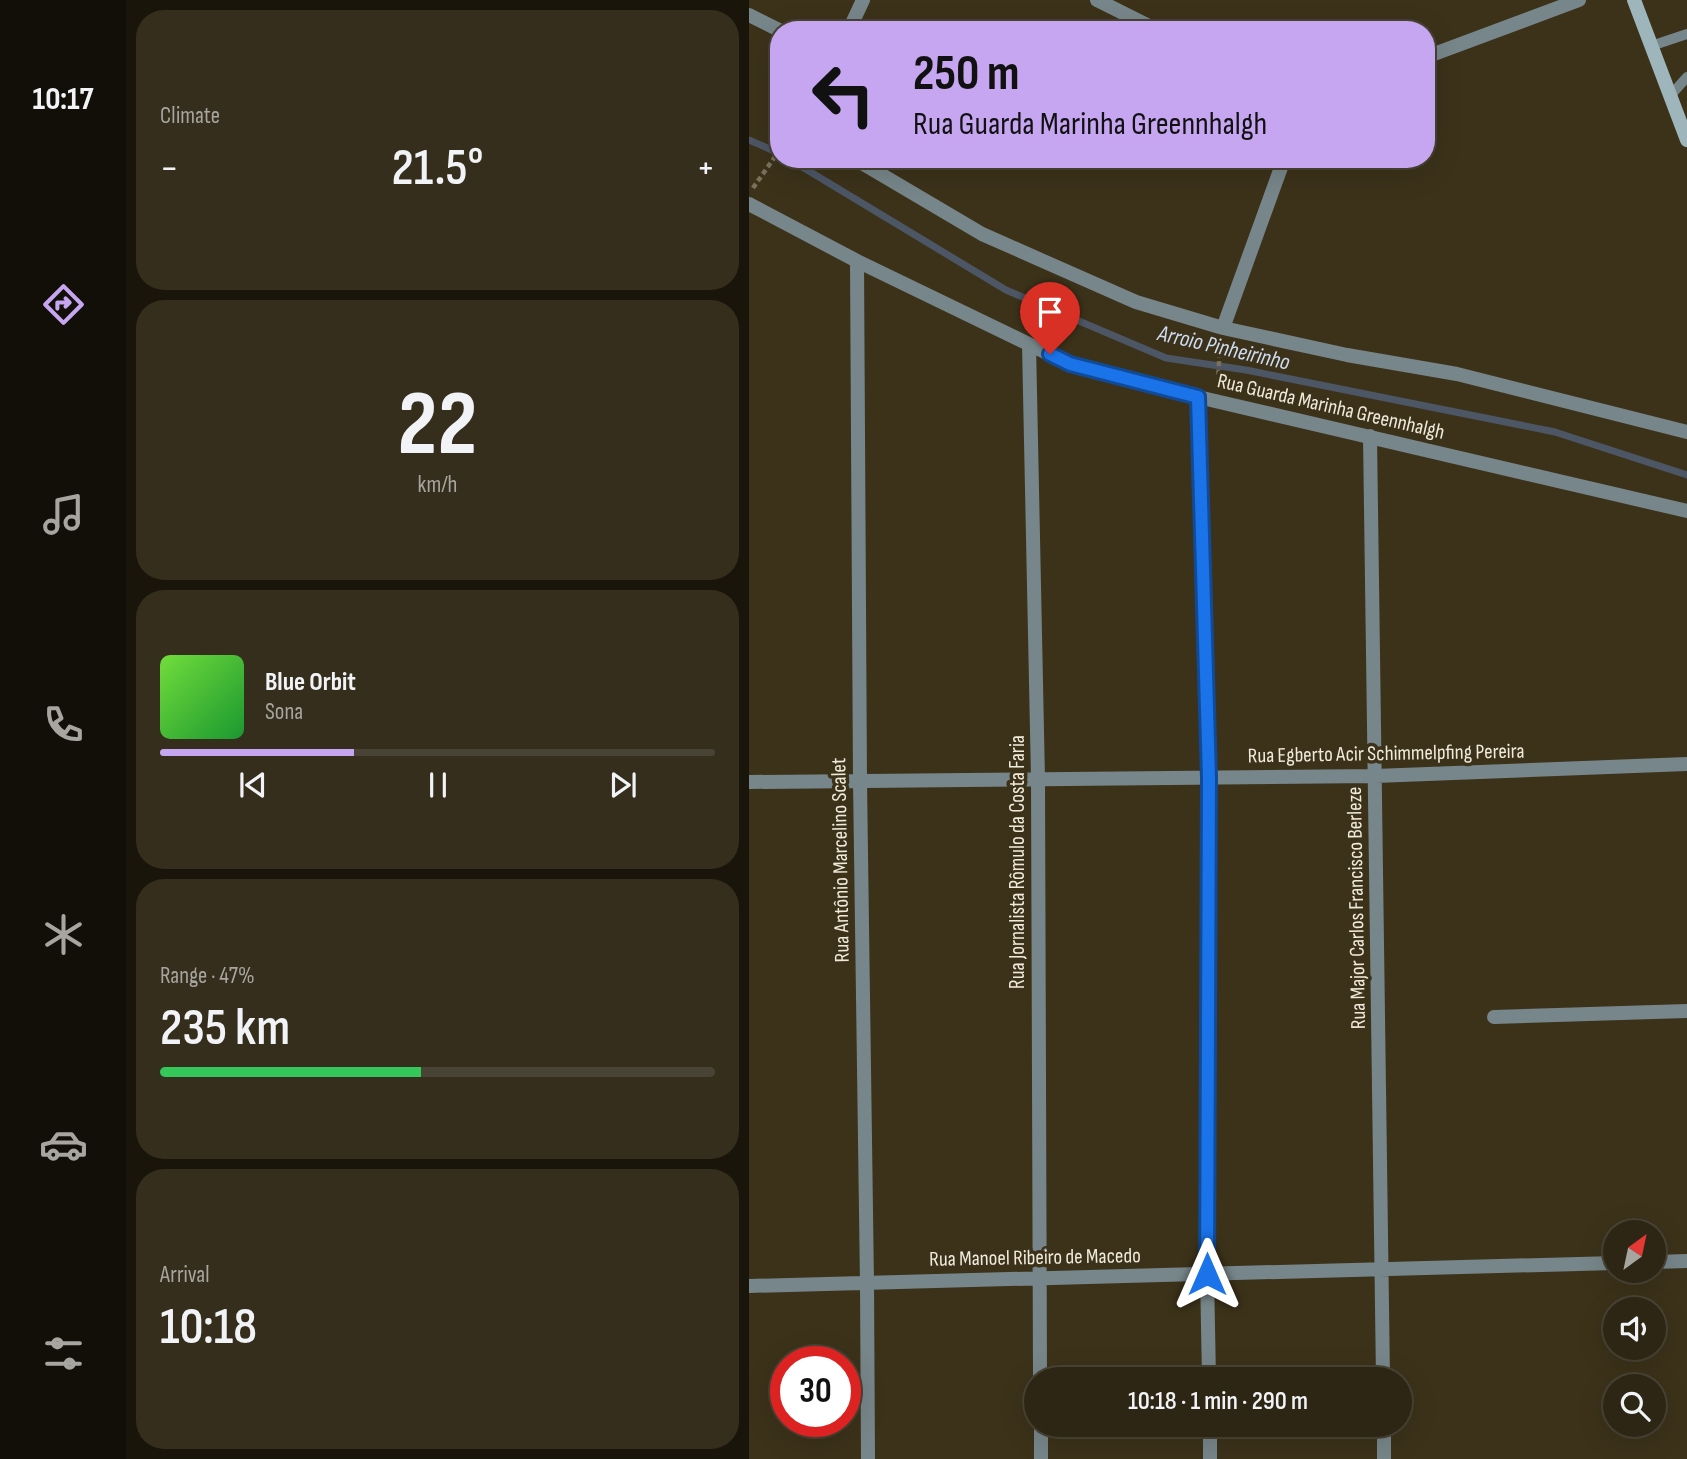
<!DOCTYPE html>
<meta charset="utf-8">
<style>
body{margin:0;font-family:"Sofia Sans Condensed",sans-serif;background:#352e1d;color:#f1f3f6;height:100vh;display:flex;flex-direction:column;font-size:26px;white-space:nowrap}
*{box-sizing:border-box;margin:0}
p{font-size:23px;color:#a7a5a0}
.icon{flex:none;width:38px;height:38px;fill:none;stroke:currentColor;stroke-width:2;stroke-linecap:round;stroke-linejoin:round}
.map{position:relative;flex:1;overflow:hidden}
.panel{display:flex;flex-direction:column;gap:10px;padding:10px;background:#19150b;width:623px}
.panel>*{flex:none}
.guide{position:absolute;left:21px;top:21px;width:665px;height:147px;border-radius:28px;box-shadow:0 7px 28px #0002,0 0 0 2px #484334;background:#c6a6f0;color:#111;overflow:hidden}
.needle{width:46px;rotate:33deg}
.fabs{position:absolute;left:854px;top:1220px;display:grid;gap:14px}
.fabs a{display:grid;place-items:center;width:63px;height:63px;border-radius:50%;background:#2d2614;box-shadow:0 7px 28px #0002,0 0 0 2px #484334;font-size:35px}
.speed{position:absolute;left:21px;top:1346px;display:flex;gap:14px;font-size:35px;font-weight:700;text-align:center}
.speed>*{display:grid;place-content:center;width:91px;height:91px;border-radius:50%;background:#2d2614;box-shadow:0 7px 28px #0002,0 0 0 2px #484334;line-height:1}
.speed .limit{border:10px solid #d22;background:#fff;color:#111}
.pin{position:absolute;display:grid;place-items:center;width:60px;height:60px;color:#fff;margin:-72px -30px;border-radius:50% 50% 50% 0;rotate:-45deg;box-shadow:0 0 7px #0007}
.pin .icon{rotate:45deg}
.me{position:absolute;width:77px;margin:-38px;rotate:0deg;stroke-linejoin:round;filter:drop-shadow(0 0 5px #0008)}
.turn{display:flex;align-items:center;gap:24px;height:147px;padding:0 28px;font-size:32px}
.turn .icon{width:91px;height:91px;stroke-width:2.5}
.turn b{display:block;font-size:49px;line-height:60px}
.big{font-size:52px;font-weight:600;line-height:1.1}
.panel .widget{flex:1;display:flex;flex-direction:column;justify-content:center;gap:10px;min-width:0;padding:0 24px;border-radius:28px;background:#352e1d}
.panel .dial{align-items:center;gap:0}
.dial b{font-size:91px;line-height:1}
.song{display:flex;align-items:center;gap:21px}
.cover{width:84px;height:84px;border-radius:10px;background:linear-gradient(135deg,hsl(100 70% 55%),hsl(130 70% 35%))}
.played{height:7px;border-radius:4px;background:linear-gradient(90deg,#c6a6f0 35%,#484334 35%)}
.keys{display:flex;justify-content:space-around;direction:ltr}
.heat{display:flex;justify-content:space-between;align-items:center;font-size:38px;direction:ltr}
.charge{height:10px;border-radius:5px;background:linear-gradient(90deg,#34c759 47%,#484334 0)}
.trip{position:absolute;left:275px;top:1367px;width:388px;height:70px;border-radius:35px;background:#2d2614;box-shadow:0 7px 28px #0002,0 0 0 2px #484334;font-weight:600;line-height:70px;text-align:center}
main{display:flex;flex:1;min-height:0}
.dock{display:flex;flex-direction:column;width:126px;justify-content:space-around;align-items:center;background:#120f08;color:#a7a5a0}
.dock .icon{width:49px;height:49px}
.dock .current{color:#c6a6f0}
.dock b{font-size:32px;color:#f1f3f6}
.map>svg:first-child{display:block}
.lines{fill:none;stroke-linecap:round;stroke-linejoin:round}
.stream{stroke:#4c5665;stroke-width:7}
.path{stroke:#7a715d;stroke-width:4.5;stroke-dasharray:5 3.5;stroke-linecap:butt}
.lane{stroke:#77868a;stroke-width:10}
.street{stroke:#77868a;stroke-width:14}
.secondary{stroke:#9db5bb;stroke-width:14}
.route-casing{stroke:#114b97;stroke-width:18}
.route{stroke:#1a73e8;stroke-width:12}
.labels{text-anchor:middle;stroke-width:7;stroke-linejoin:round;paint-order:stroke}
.street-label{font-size:21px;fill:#f0eadb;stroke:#3c321a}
.water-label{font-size:23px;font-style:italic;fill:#cddcf3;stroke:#3c321a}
</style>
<main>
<nav class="dock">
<b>10:17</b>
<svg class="icon current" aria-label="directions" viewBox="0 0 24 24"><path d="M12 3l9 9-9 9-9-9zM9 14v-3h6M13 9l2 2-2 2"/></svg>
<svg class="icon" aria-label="music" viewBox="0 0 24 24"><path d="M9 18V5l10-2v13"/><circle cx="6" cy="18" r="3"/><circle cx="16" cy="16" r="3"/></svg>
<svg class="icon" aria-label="phone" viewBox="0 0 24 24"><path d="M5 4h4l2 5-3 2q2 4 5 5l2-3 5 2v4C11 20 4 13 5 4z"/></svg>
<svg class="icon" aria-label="climate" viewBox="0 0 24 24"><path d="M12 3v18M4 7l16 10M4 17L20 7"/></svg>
<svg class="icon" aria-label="car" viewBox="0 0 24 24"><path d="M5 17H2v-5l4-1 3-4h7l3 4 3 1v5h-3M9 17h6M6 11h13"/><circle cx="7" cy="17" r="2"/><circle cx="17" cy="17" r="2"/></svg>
<svg class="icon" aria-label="filters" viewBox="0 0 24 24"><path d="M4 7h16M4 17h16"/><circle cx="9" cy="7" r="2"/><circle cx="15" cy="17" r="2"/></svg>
</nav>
<section class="panel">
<div class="widget"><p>Climate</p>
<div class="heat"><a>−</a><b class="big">21.5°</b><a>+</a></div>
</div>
<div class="widget dial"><b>22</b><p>km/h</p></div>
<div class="widget">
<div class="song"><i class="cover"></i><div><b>Blue Orbit</b><p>Sona</p></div></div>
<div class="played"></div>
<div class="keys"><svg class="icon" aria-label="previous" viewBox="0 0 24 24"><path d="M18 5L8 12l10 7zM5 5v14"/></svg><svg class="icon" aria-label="pause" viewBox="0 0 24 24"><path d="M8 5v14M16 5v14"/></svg><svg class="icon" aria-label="next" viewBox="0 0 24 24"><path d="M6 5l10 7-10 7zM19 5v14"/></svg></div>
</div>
<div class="widget"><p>Range · 47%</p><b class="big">235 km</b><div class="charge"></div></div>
<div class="widget"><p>Arrival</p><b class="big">10:18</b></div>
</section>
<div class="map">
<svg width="938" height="1459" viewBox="0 0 938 1459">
<rect width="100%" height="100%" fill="#3c321a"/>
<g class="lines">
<path class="stream" d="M0 140 30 153
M40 159 257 290 417 358 497 370 806 432 938 475"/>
<path class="path" d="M4 188 30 151
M469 383 471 343"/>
<path class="lane" d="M902 46 938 34
M921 96 938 77"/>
<path class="street" d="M348 0 408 30
M0 15 30 30
M100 30 114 0
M677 57 830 0
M106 159 233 234 387 302 474 328 598 355 708 374 938 432
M0 204 108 261 321 364 449 397 938 511
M108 261 111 781 118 1283 119 1459
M474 328 535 159
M280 344 289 779 291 1379
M449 397 460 778 458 1274 460 1379
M621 436 634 1379
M0 782 626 776 938 764
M745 1017 938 1011
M905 1262 938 1261
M0 1286 866 1263
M292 1424V1459
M461 1424V1459
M635 1424V1459"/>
<path class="secondary" d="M885 0 938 140"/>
</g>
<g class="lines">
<g class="route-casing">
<path id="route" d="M301 354 321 364 449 397 460 778 458 1274"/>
</g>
<use href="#route" class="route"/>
</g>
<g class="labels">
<g class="street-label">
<text transform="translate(582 406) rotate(13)" y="7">Rua Guarda Marinha Greennhalgh</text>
<text transform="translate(637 753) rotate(-1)" y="7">Rua Egberto Acir Schimmelpfing Pereira</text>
<text transform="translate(91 860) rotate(-91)" y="7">Rua Antônio Marcelino Scalet</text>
<text transform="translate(268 862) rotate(-90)" y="7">Rua Jornalista Rômulo da Costa Faria</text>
<text transform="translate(607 908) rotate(-91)" y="7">Rua Major Carlos Francisco Berleze</text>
<text transform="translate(286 1257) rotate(-1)" y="7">Rua Manoel Ribeiro de Macedo</text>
</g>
<g class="water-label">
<text transform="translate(475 347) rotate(13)" y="8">Arroio Pinheirinho</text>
</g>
</g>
</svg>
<div class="fabs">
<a><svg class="needle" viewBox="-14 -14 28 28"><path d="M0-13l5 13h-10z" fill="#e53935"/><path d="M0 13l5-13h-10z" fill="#a7a5a0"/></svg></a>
<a><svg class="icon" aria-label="sound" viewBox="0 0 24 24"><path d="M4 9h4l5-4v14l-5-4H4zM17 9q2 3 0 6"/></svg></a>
<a><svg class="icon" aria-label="search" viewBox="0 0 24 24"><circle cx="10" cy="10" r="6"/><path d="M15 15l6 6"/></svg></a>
</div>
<div class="speed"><div class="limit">30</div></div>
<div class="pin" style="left:301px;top:354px;background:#d93025"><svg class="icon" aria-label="arrive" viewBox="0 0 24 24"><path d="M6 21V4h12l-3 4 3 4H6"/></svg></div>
<svg class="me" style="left:458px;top:1274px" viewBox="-20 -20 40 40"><path d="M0-17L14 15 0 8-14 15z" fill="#1a73e8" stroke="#fff" stroke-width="4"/></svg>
<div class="trip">10:18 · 1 min · 290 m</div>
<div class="guide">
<div class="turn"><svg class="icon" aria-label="left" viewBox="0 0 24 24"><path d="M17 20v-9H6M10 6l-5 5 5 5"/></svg><div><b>250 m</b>Rua Guarda Marinha Greennhalgh</div></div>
</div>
</div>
</main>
